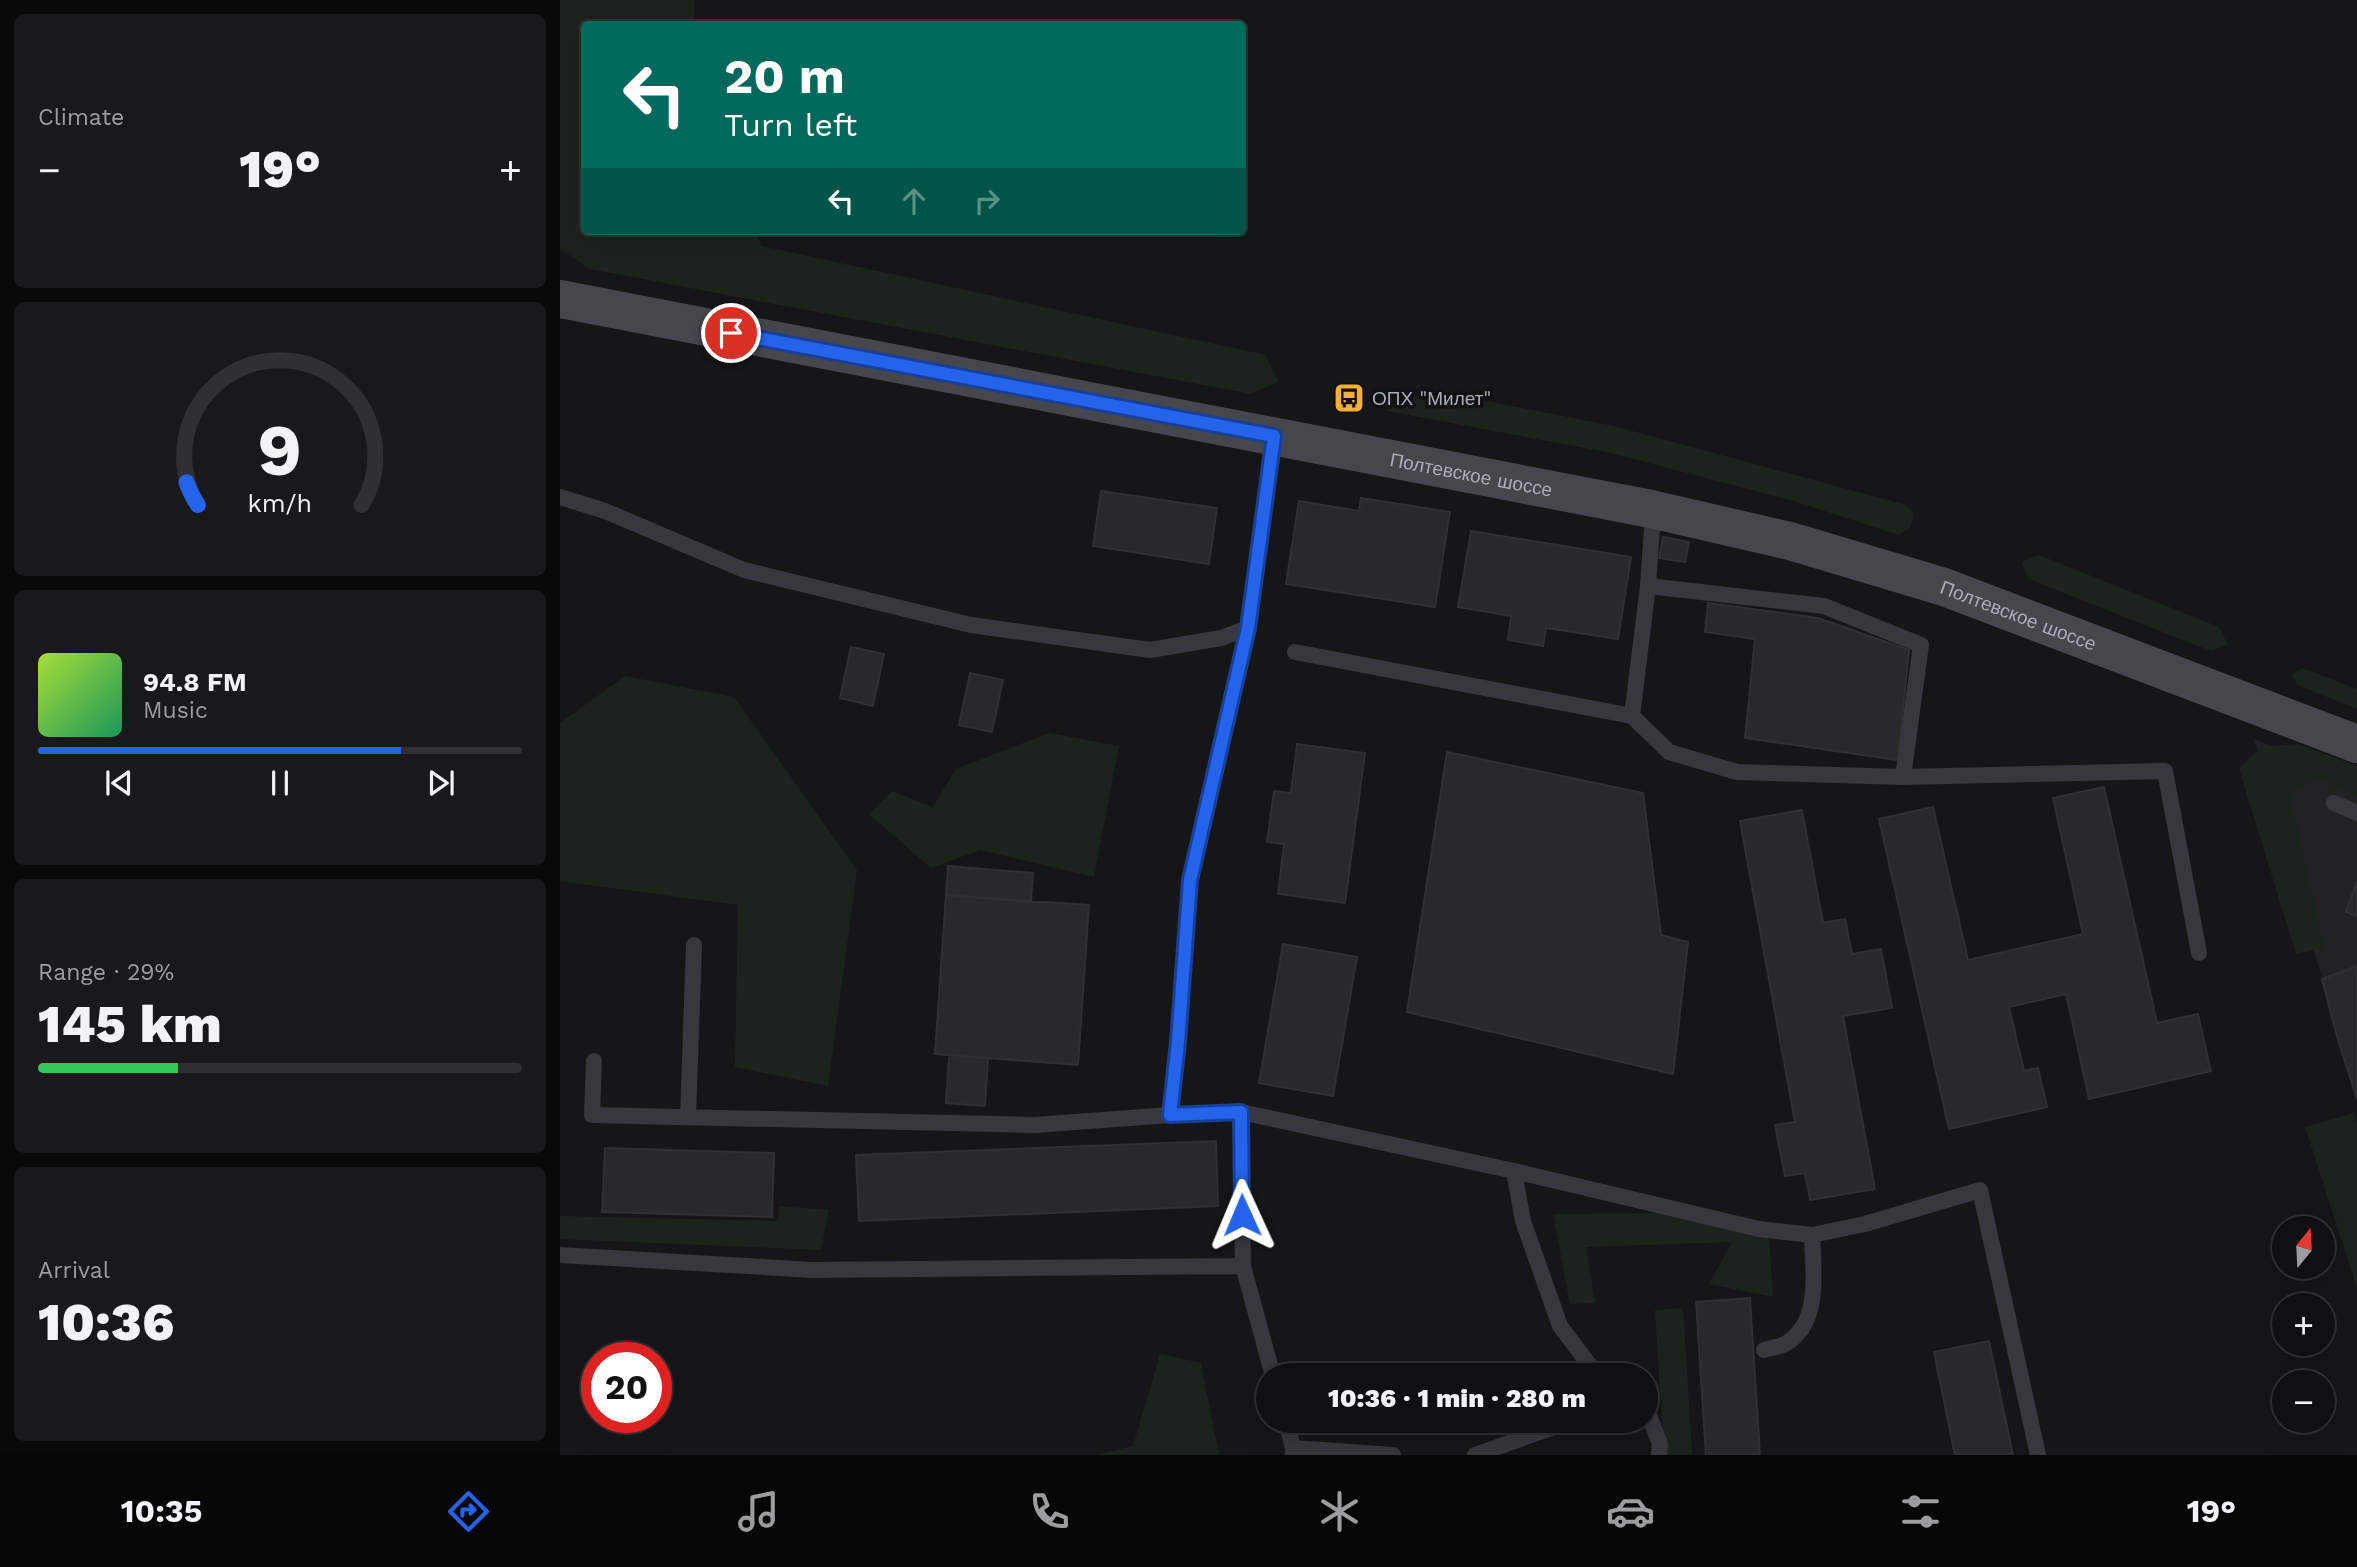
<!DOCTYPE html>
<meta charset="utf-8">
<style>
body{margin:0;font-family:"Work Sans",sans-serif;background:#19191b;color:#f1f3f6;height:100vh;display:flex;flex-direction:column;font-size:26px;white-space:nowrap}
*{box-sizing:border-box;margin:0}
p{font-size:23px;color:#9c9d9f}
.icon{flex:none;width:38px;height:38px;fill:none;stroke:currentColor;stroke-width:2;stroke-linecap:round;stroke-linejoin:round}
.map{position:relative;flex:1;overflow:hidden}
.panel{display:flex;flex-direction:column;gap:14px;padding:14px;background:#09090a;width:560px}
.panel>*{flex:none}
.guide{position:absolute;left:21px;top:21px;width:665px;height:214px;border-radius:7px;box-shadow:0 7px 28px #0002,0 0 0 2px #303032;background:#00695c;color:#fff;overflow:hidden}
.needle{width:46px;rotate:18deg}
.fabs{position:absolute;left:1712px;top:1216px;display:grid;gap:14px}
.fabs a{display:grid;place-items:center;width:63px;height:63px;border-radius:50%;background:#101012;box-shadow:0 7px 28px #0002,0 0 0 2px #303032;font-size:35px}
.speed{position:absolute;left:21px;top:1342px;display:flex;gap:14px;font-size:35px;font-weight:700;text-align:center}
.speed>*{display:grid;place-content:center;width:91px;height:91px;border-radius:50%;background:#101012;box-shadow:0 7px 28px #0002,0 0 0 2px #303032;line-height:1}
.speed .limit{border:10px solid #d22;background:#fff;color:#111}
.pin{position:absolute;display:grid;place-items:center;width:60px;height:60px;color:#fff;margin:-30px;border:4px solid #fff;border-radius:50%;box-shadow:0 2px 7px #0007}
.me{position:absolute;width:77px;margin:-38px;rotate:359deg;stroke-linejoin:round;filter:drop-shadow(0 0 5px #0008)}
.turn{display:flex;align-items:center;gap:24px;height:147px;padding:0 28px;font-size:32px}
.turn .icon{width:91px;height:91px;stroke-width:2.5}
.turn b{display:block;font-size:49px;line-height:60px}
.lanes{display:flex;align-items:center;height:66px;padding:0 28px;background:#0003;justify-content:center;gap:35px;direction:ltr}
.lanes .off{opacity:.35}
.big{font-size:52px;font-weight:800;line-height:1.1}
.panel .tile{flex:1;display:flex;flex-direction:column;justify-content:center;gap:10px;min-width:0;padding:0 24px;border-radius:10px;background:#19191b}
.panel .dial{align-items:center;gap:0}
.dial svg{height:182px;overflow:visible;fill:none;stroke:#303032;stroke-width:7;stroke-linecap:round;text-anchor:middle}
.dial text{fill:#f1f3f6;stroke:none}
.song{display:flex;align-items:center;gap:21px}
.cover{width:84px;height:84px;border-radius:10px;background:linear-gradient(135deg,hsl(80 70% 55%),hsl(150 70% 35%))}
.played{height:7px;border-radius:4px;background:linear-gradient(90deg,#2563eb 75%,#303032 75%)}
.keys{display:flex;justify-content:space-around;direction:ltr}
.heat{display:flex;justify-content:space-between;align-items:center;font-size:38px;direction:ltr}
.charge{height:10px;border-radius:5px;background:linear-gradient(90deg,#34c759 29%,#303032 0)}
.trip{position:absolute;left:696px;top:1363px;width:402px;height:70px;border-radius:35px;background:#101012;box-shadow:0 7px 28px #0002,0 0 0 2px #303032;font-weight:800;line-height:70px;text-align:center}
.menu{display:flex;height:112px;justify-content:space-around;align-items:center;background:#060607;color:#9c9d9f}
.menu .icon{width:49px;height:49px}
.menu .selected{color:#2563eb}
.menu b{font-size:32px;color:#f1f3f6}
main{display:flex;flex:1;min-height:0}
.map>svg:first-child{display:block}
.built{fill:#222225}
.green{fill:#1c231d}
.building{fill:#29292c;stroke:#303034;stroke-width:2}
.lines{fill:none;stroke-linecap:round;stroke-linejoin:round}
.lane{stroke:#37383d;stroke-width:16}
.secondary{stroke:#45474d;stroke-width:38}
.route-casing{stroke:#184099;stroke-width:18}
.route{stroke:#2563eb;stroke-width:12}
.labels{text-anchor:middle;stroke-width:7;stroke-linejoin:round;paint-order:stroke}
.poi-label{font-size:19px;fill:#a8adb8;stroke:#111113;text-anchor:start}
.street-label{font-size:19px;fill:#a8adb8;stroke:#111113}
</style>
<main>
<section class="panel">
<div class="tile"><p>Climate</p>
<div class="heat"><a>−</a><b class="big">19°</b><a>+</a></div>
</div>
<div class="tile dial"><svg viewBox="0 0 100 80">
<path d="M14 69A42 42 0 1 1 86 69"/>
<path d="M14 69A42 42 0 0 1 9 59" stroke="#2563eb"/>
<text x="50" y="56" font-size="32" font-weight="700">9</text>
<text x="50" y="72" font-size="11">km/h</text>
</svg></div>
<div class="tile">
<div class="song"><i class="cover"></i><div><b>94.8 FM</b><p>Music</p></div></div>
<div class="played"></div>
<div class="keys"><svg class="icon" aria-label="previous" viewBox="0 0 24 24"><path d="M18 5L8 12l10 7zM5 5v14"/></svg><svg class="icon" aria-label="pause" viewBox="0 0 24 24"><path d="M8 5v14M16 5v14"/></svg><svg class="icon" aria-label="next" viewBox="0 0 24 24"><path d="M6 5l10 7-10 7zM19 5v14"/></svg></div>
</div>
<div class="tile"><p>Range · 29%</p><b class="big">145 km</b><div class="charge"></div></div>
<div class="tile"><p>Arrival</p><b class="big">10:36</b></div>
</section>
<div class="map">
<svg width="1797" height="1455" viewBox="0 0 1797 1455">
<rect width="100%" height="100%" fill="#161618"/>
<path class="built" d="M1694 739 1797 780V1102Z"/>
<path class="green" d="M0 0H134L135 24H24V231H194L202 246 706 355 718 382 691 394 30 269 0 249Z
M892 394 1058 427 1346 505 1354 514 1350 528 1339 535 1237 502 1051 453 827 411 830 396Z
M1479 555 1659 627 1668 645 1651 651 1468 579 1462 562Z
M1742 668 1797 689V709L1737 685 1732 674Z
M65 676 174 697 297 870 268 1086 175 1067 178 905 0 881V723Z
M489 733 559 746 534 877 420 850 371 868 309 814 332 791 373 807 396 769Z
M1738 744 1797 766V795L1756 778 1730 793 1764 948 1736 954 1679 769 1701 747Z
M1794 1113 1797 1124V1288L1745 1127Z
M219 1206 269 1210 261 1250 0 1239V1216L218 1221Z
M1109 1213 1209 1236 1213 1297 1149 1284 1172 1242 1026 1247 1035 1303 1010 1304 993 1214Z
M1123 1308 1132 1455H1104L1095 1310Z
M600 1354 641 1363 659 1455H537L573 1446Z"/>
<path class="building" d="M541 491 657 508 649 564 533 546Z
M801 498 890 512 875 607 726 584 739 501 799 511Z
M911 531 1071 557 1058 639 986 628 983 646 948 640 951 616 898 607Z
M1103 537 1129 542 1125 562 1099 558Z
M1148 603 1258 618 1349 650 1338 760 1185 738 1195 639 1145 632Z
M291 647 324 654 313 706 280 698Z
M410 673 443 680 432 732 399 725Z
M737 744 805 753 785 903 718 894 724 844 707 842 714 791 731 793Z
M887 752 1083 793 1101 935 1128 942 1113 1074 847 1012Z
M1544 787 1597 1023 1638 1014 1651 1071 1529 1099 1506 994 1449 1007 1464 1071 1478 1068 1487 1107 1389 1129 1319 819 1373 807 1408 960 1523 934 1493 798Z
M1242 810 1263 923 1285 919 1292 954 1321 949 1332 1008 1283 1016 1315 1189 1250 1200 1245 1173 1225 1176 1215 1125 1235 1122 1180 821Z
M388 866 473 873 471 902 386 895Z
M1797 881V916L1786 912Z
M386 895 529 905 518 1065 375 1054Z
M723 944 797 957 773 1096 699 1083Z
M1797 966V1099L1778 1040 1762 979Z
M389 1056 428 1058 425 1106 386 1103Z
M656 1141 658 1206 299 1221 296 1155Z
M45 1148 214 1153 212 1217 42 1212Z
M1190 1298 1200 1455H1146L1136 1302Z
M1429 1341 1453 1455H1395L1374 1352Z"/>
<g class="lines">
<path class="lane" d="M0 497 45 511 184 570 411 625 590 650 661 638 688 628 714 436
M1088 586 1264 606 1361 645 1343 777
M688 628 630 880 618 1042 610 1115 681 1112 954 1171 1199 1229 1252 1235 1305 1224 1420 1190 1478 1455
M735 652 1072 716 1088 586 1092 529 1091 510
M1072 716 1109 752 1177 772 1343 777 1605 771 1639 953
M1774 803 1797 813
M34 1061 32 1115 475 1125 610 1115
M128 1117 134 945
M954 1171 963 1221 1000 1326 1038 1376
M0 1255 253 1270 683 1266 681 1112
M683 1266 713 1376
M1204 1350C1210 1348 1219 1347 1225 1344 1262 1323 1253 1270 1252 1235
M1087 1410 1100 1444 1099 1455
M726 1421 733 1448V1455
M733 1448 833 1455
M915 1455 994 1427 999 1421"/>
<path class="secondary" id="s1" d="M0 299 1091 509 1230 541 1384 587 1797 744"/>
</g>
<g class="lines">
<g class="route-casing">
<path id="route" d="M171 333 714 436 688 628 630 880 618 1042 610 1115 681 1112 682 1215"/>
</g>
<use href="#route" class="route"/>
</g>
<defs>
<g id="bus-square" transform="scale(1.575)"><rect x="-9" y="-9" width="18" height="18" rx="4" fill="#f2b134" stroke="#111113"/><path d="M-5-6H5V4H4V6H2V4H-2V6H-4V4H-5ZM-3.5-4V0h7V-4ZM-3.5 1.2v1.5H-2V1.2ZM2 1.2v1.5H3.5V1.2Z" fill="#111"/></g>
</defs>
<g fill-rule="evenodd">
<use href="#bus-square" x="789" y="398"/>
</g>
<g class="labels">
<g class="poi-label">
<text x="812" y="405">ОПХ "Милет"</text>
</g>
<g class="street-label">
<text dy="7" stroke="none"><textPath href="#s1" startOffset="928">Полтевское шоссе</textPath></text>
<text dy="7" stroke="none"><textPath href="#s1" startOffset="1494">Полтевское шоссе</textPath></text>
</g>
</g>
</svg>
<div class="fabs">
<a><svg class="needle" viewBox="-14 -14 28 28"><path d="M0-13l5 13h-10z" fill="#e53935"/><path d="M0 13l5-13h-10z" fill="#9c9d9f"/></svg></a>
<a>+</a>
<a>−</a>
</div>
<div class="speed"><div class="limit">20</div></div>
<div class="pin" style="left:171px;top:333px;background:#d93025"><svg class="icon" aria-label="arrive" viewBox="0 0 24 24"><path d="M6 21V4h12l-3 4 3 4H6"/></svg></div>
<svg class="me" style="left:682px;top:1215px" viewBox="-20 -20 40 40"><path d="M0-17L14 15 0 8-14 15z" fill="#2563eb" stroke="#fff" stroke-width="4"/></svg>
<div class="trip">10:36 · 1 min · 280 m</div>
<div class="guide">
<div class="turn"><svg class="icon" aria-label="left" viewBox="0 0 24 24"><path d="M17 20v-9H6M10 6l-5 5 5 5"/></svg><div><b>20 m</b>Turn left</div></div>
<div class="lanes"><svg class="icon" aria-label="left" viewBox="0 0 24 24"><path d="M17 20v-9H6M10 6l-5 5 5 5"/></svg><svg class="icon off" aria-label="ahead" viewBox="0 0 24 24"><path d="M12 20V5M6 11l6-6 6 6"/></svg><svg class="icon off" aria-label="right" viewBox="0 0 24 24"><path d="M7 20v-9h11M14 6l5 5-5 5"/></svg></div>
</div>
</div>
</main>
<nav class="menu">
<b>10:35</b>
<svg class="icon selected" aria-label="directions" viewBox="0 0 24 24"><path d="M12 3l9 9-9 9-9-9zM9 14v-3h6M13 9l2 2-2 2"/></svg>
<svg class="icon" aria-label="music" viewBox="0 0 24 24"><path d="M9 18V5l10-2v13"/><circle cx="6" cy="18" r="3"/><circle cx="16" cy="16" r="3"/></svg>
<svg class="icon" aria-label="phone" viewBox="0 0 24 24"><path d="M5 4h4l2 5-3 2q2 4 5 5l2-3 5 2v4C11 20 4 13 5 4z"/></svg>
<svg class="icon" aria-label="climate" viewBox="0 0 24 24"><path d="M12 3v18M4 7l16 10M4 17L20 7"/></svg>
<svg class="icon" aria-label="car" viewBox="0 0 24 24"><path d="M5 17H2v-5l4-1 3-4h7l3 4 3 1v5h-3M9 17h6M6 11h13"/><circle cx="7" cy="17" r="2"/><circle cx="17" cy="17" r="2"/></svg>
<svg class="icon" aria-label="filters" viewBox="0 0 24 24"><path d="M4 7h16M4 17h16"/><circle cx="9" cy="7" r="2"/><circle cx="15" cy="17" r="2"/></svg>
<b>19°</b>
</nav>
